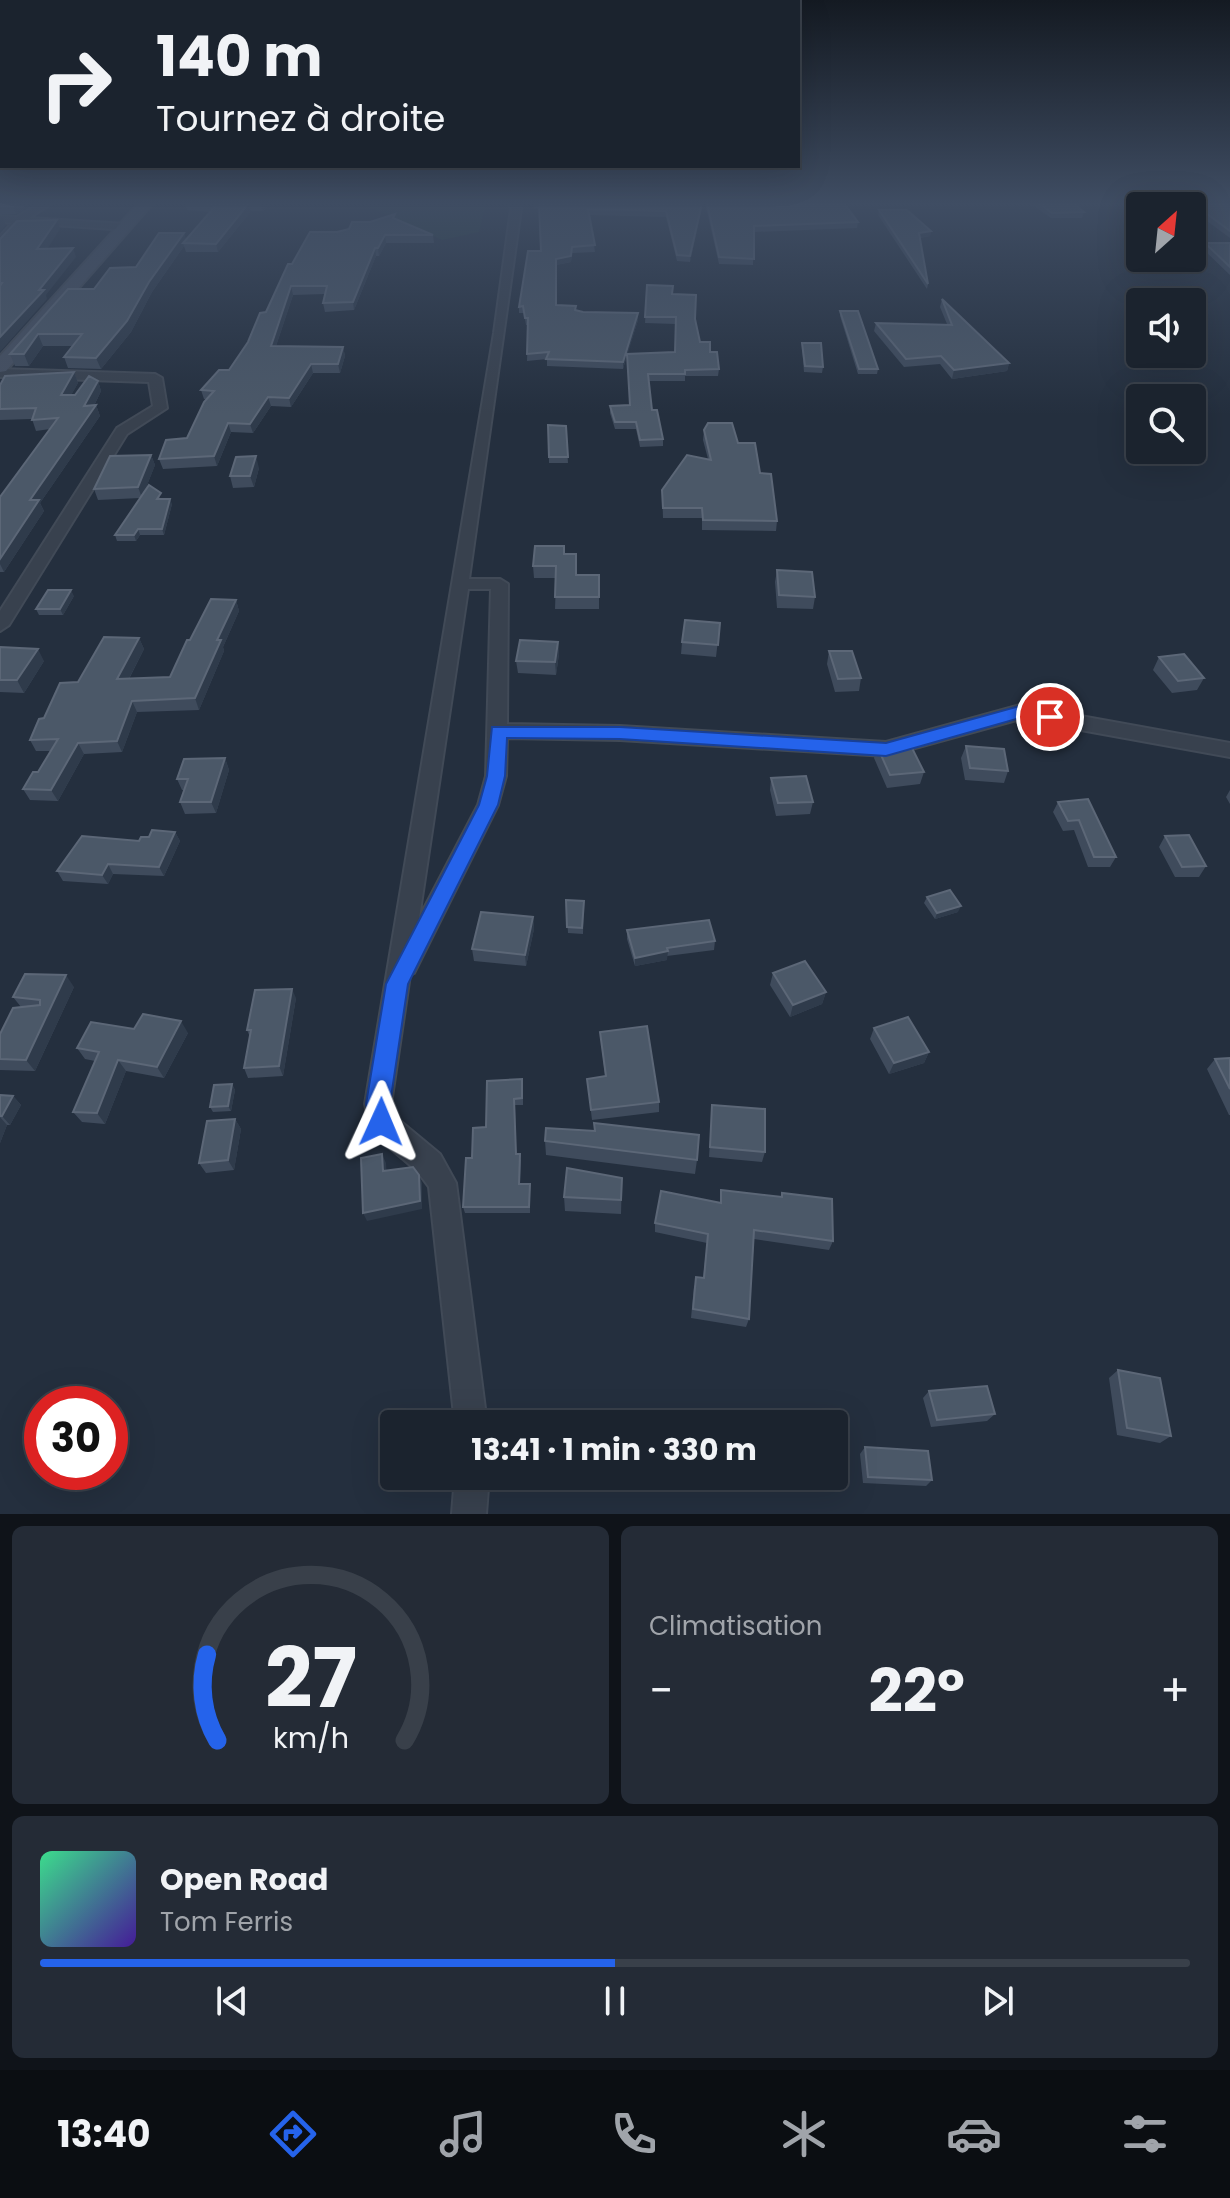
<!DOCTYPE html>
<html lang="fr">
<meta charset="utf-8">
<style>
body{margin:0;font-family:Poppins,sans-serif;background:#242b36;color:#f1f3f6;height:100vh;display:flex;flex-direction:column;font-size:30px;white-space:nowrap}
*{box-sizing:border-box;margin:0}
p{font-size:26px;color:#a0a4aa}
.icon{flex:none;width:44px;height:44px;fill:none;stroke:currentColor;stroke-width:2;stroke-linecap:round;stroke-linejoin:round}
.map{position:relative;height:1514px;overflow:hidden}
.details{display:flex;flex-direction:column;gap:12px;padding:12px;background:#0f1319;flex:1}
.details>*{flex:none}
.hud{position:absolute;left:0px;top:0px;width:800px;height:168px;box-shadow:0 8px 32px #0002,0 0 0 2px #39404a;background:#1b232e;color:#f1f3f6;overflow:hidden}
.needle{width:52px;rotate:27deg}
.fabs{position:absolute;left:1126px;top:192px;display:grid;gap:16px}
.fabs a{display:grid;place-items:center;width:80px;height:80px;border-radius:8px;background:#1b232e;box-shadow:0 8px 32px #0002,0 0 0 2px #39404a;font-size:40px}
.speed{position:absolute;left:24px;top:1386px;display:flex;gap:16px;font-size:40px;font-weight:700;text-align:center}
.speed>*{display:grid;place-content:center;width:104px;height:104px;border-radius:50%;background:#1b232e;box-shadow:0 8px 32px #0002,0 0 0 2px #39404a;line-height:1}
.speed .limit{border:12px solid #d22;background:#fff;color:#111}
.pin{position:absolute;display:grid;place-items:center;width:68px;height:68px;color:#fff;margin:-34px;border:4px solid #fff;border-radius:50%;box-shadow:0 2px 8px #0007}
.me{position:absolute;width:88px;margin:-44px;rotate:1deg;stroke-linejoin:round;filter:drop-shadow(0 0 6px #0008)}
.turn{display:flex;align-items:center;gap:28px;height:168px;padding:0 24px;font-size:36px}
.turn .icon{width:104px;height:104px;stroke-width:2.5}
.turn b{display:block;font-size:56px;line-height:68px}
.big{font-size:60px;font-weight:700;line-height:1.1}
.details .tile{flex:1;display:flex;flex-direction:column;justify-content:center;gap:12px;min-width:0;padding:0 28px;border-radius:12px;background:#242b36}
.details .dial{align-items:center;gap:0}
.dial svg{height:208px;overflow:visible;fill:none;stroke:#39404a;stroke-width:7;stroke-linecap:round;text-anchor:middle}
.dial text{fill:#f1f3f6;stroke:none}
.song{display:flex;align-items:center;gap:24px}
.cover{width:96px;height:96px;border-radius:12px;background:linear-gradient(135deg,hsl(150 70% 55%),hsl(260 70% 35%))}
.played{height:8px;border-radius:4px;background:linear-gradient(90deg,#2563eb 50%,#39404a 50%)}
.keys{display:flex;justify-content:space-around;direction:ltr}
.heat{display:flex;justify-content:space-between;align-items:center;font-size:44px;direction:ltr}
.details .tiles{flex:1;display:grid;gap:12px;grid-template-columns:1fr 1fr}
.tile:last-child{grid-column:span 2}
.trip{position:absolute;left:380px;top:1410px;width:468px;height:80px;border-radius:8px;background:#1b232e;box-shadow:0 8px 32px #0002,0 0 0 2px #39404a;font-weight:700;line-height:80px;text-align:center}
.tab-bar{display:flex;height:128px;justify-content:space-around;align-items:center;background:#0b0e12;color:#a0a4aa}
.tab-bar .icon{width:56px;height:56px}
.tab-bar .current{color:#2563eb}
.tab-bar b{font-size:36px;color:#f1f3f6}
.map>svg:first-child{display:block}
.green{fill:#263c3f}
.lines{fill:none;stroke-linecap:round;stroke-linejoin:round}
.street-casing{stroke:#414a57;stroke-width:4}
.secondary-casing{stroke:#414a57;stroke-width:4}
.street{fill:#38414e;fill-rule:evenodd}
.secondary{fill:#465061;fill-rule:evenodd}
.wall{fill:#3f4b5c}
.shaded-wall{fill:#2f3b4b}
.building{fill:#4b5868;stroke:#5c6777;stroke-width:2}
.route{fill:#2563eb;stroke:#184099;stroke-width:2}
</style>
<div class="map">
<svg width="1230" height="1514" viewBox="0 0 1230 1514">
<rect width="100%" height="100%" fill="#242f3e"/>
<path class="green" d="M361 203H486L479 232 442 240Z"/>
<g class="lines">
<g class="street-casing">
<path id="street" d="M40 203H52L29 218 127 224 132 227 127 230 23 223 0 245V236L12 223 0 222V216L17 217Z
M508 203H518L521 209 469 579H500L508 584 507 724 620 726 886 742 1020 705 1230 743V757L1020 719 886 756 620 740 507 738 506 776 498 805 414 973 410 975 391 1104 393 1115 440 1154 456 1183 487 1424H455L429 1187C406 1151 372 1149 365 1104L494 333 511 209ZM468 589H491L486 776 478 805 419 918Z
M0 369 155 374 162 378 167 408 127 434 9 625 0 631V611L117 428 153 406 149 382 0 377Z
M455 1476H489L486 1514H452Z"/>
</g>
<g class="secondary-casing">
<path id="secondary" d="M139 203H153L6 371 0 372V356Z"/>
</g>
<use href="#street" class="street"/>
<use href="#secondary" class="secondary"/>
</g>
<path class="wall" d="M0 203H29L23 210 16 214H0Z
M185 203H272L263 211H251L218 252H186L184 246 152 292 131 332 101 369 68 368 64 357 73 346H43L29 366H15L10 354 94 289 136 267 184 233 186 240 210 212 187 210Z
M533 203H703L690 262 677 261 666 217 590 215 595 252 572 253 571 262 556 265V305L576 306V310L583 312 638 313V320L627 354 675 352 676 324 645 323 647 285 672 294 695 319 700 342 710 352 719 369 718 376H685V381H649L652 410 663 439V446L640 447 636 429H615L610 413V406L630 405 627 355 623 369 547 366V359L527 361 528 325H526L524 313H519V307L541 251 539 208 534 209Z
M705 203H844L858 222 857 228 754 232 753 265 719 264Z
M1030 203H1074L1084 212 1082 218H1051Z
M1206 203H1230V238L1192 210 1194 204H1208Z
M879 210 931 231 930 236 920 238 928 284 927 289 878 215Z
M395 219 433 235 434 243H386L379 256H376L354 310 325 312 323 303 325 294 293 295 276 346 343 347 345 356 340 373H313L291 407 271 406 253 433 231 432 217 466 163 469 159 459 187 438 207 399H204L201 390 229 370 248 342 292 264 337 232Z
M1205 243H1230V275L1203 249Z
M942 299 1009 363 1007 371 952 379 940 364 904 367 874 331 876 323 947 324 940 307Z
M840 311 878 369 877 374H858L840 316Z
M802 343 823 367 822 373 804 372 802 348Z
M74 372 78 383 71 395H75L98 381 101 391 94 406 96 405 100 416 40 503 44 511 4 572H0V497L50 429 36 431 32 419 0 420V385Z
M548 425 566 426 568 463H549Z
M704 430 738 443 760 473 777 521 776 531 702 530V518H663L662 490 708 459 703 440Z
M151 455 155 465 145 490 172 504 164 535H140L136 541H117L115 535 140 498 98 500 94 489Z
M259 468 254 487 233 488 230 476Z
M565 554 576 575H599V609H555L556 578H534L533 566Z
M777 570 815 597 813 609 777 608 775 582Z
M74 596 63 615H39L36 609Z
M236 600 239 611 223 647 224 651 199 710 137 712 122 752 84 754 58 801 30 800 23 789 38 772 51 751H36L30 740 44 718 78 682 139 638 144 649 129 679 170 677 190 640Z
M720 623 716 657 681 654 682 642Z
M558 642 559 654 556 675 518 673 516 661Z
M0 647 44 661 24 693 0 692Z
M829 651 861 678 859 691 835 692 827 664Z
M1159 657 1204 678 1197 690 1172 693 1153 670Z
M877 746 924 772 920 784 887 788 874 758Z
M966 746 1008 771 1004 783 965 780 961 758Z
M225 758 229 770 216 813 185 814 180 802 184 790H182L177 779Z
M771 778 813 802 810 814 776 816 770 790Z
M1230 790V804L1226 797Z
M1088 799 1116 857 1110 867H1088L1074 830 1063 831 1053 812 1058 802Z
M175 832 180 841 164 876 113 874 108 884 63 881 57 871 149 837Z
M1165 836 1206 866 1199 877H1175L1159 847Z
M927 897 958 912 935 919 924 903Z
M566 900 584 901 583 934 568 933Z
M533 917 534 929 526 966 474 961 472 949Z
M627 930 715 941 714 950 667 956V960L635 966 627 939Z
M773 973 826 992 822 1004 790 1017 770 985Z
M74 987 35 1071 0 1070V1034L21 1007 13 997Z
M296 998 283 1076 248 1078 244 1068 250 1037 247 1030Z
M874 1028 929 1052 924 1063 889 1074 870 1039Z
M134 1029 188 1033 164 1078 126 1071 105 1124 82 1122 73 1112 95 1061 85 1059 77 1048Z
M600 1032 659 1102V1112L592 1120 587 1079 605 1076Z
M1230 1058V1115H1229L1207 1069 1215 1059Z
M232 1084 235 1090 231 1111 213 1112 210 1107Z
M523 1086V1105H515L516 1154 521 1160 520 1184H530V1213H465L463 1207 486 1127Z
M0 1095 13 1096 21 1105 10 1125H7L0 1143Z
M712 1105 765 1152 762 1162 709 1157Z
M235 1119 241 1129 234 1170 206 1173 199 1163Z
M594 1123 697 1160 695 1174 546 1155 545 1141 594 1131Z
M622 1178 621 1214 565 1211 564 1197Z
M721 1190 781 1197 782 1193 833 1241 829 1250 754 1239 749 1319 746 1327 691 1318 694 1286 703 1278 707 1243 655 1232V1223L720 1202Z
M1118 1370 1171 1436 1160 1443 1117 1435 1109 1378Z
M929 1391 995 1414 987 1421 931 1427 923 1398Z
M865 1447 932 1480 926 1486 863 1483 860 1454Z"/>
<path class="shaded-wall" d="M18 203H29L23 210 16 214 13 206Z
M249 203 251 211 218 252 216 244Z
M261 203H272L263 211Z
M702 203H703L690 262V256Z
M2 217 6 225 0 232V220Z
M57 220 60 229 41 259 37 249Z
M931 231 930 236 919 238V233Z
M184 233 187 243H183L184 246 152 292 131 332 101 369 96 358Z
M385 235 386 243 379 256 378 248Z
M572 247 571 262 556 265V259Z
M73 248 76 257 46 295 47 299 0 352V337Z
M375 248 376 256 354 310 353 302Z
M291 286 293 295 273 355 271 346Z
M638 313V320L623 369V362Z
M38 334 43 346 29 366 24 354Z
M343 347 345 356 340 373 338 364Z
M1009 363 1007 371 952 379 954 370Z
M311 364 313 373 291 407 289 398Z
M74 372 78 383 65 406 61 395Z
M98 381 101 391 89 416 96 405 100 416 40 503 44 511 4 572 0 564V559L30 500Z
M268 397 271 406 253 433 250 424Z
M228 423 231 432 217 466 214 456Z
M151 455 155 465 142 498 138 487Z
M256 456 259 468 254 487 250 476Z
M170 499 172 504 164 535 162 529Z
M138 529 140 535 136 541 134 535Z
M71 590 74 596 63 615 60 609Z
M236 600 239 611 223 647 224 651 199 710 195 698 217 640Z
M139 638 144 649 123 690 117 679Z
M558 642 559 654 556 675 555 662Z
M38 649 44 661 24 693 17 680Z
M132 701 137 712 122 752 117 741Z
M78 743 84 754 58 801 51 790Z
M225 758 229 770 216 813 211 802Z
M175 832 180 841 164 876 159 867Z
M108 864 113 874 108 884 102 875Z
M961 906 958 912 935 919 937 913Z
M533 917 534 929 526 966 525 955Z
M668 951 667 960 635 966V958Z
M66 975 74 987 35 1071 26 1060Z
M292 989 296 998 283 1076 279 1066Z
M826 992 822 1004 790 1017 793 1005Z
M181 1021 188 1033 164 1078 157 1067Z
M929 1052 924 1063 889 1074 894 1063Z
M118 1060 126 1071 105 1124 97 1113Z
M232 1084 235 1090 231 1111 228 1106Z
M13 1096 21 1105 10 1125 2 1116Z
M0 1117 7 1125 0 1143Z
M235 1119 241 1129 234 1170 228 1160Z
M382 1154 386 1163 387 1179 383 1171Z
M419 1175 422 1183V1209L367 1221 363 1213Z"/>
<path class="building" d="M0 203H18L13 206H0Z
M202 203H249L216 244 183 243 217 204Z
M539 203H702L690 256 677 255 666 211 588 209 595 245 572 247 571 256 556 259V305L576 306 575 310 583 312 638 313 623 362 546 359 549 352 527 354 528 318H525L523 306 519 307 528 251H541Z
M707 203H844L858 222 754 226V259L719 257Z
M1039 203H1074L1084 212 1052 213Z
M1215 203H1230V231L1194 204H1217Z
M879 210H907L931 231 919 233 928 284Z
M395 214 393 218 433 235H385L378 248H375L353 302 323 303 327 286H291L271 346 343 347 338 364H311L289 398 268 397 250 424 228 423 214 456 159 459 166 440 187 438 204 402 214 391 201 390 219 370H229L248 342 260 313 266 312 288 264H292L310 232H337L349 229 352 222H370Z
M57 220 37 249 73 248 39 290H44L0 337V286L2 283H0V239L17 221Z
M159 233H184L149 282 127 321 96 358 64 357 82 334H38L24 354H10L68 289H94L110 268 136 267Z
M1205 243H1230V267Z
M647 285 673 286 672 294 696 295 695 319 700 342H710V352H717L719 369 685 370V374H648L652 410H657L663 439 640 440 636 422H615L610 406 630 405 627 354 675 352 676 317H645Z
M942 299 1009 363 954 370 941 356 906 359 876 323 952 325Z
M840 311H858L878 369H859Z
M802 343H821L823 367 805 366Z
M74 372 61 395H75L89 376 98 381 84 406 96 405 30 500H39L0 559V497L58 418 32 420 36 408 0 409V385L5 376Z
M708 423H732L738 443H755L760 473 771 474 777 521 703 520 702 508H663L662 490 687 455 711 460 704 430Z
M548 425 566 426 568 457H549Z
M151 455 138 487 94 489 110 456Z
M256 456 250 476H230L236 457Z
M149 485 161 493 157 499H170L162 529H138L134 535H115Z
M535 546H564V554H576V575H599V597H555L556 566H533Z
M777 570 812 572 815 597 779 595Z
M48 590H71L60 609H36Z
M211 599 236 600 217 640H221L195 698 132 701 117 741 78 743 51 790 23 789 33 772H38L58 739 30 740 39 719 44 718 60 683 78 682 104 637 139 638 117 679 170 677 187 640H190Z
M685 620 720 623 718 645 682 642Z
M520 640 558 642 555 662 516 661Z
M0 647 38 649 17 680H0Z
M829 651H852L861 678 838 679Z
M1184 654 1204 678 1178 681 1159 657Z
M909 742 924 772 890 775 877 746Z
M966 746 1004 749 1008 771 970 768Z
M225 758 211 802H180L188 779H177L184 759Z
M806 776 813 802 778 803 771 778Z
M1088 799 1116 857H1094L1079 820 1068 821 1058 802Z
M152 830 175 832 159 867 108 864 102 875 57 871 82 836 139 841 141 837H149Z
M1189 835 1206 866 1182 867 1165 836Z
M950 890 961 906 937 913 927 897Z
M566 900 584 901 582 928 567 927Z
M481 912 533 917 525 955 472 949Z
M709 920 715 941 667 948 668 951 635 958 627 930Z
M805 961 826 992 793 1005 773 973Z
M25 974 66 975 26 1060 0 1059V1034L13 1008 40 1005V1000L13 997Z
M292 989 279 1066 244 1068 251 1030H247L255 990Z
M143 1014 181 1021 157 1067 118 1060 97 1113 73 1112 99 1052 77 1048 91 1022 134 1029Z
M908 1017 929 1052 894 1063 874 1028Z
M647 1026 659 1102 591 1110 587 1079 606 1076 600 1032Z
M1230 1058V1089L1215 1059Z
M522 1079V1098L514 1099 516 1154H520L519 1184H530L529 1207H463L466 1158H472L473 1128 486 1127 487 1081Z
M232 1084 228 1106 210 1107 214 1085Z
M0 1095 13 1096 2 1116H0Z
M712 1105 765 1109V1152L710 1147Z
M235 1119 228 1160 199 1163 207 1121Z
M594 1123 699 1135 697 1160 545 1141 546 1128 595 1131Z
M382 1154 383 1171 413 1167 419 1175 420 1201 363 1213 361 1158Z
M567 1168 622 1178 621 1200 564 1197Z
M721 1190 782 1197V1193L832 1199 833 1241 754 1230 749 1319 693 1309 696 1277 704 1278 708 1234 655 1223 661 1191 721 1203Z
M1118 1370 1160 1378 1171 1436 1127 1428Z
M987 1386 995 1414 937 1420 929 1391Z
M865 1447 928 1451 932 1480 868 1477Z"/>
<linearGradient id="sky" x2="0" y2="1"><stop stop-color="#141a22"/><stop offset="0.49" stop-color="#3f4d63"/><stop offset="1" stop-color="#3f4d63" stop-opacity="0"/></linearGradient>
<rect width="1230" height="415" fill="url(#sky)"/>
<path class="route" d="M1020 706 1056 713 1059 717 1050 723 1020 718 886 756 620 739 507 738 505 776 498 805 408 984 390 1104 393 1122 389 1130 381 1134 372 1130 366 1104 386 984 479 805 487 776 492 727H620L886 743Z"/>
</svg>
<div class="fabs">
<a><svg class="needle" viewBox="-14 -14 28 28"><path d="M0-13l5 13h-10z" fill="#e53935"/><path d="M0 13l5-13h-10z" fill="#a0a4aa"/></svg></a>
<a><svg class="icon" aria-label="sound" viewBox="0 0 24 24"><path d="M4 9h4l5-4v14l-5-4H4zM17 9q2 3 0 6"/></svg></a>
<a><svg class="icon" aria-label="search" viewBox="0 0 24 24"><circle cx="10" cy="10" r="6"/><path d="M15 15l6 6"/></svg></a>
</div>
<div class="speed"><div class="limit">30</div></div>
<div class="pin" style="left:1050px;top:717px;background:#d93025"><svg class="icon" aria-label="arrive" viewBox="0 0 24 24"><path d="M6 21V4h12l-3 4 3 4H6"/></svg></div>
<svg class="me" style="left:381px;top:1122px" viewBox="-20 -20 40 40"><path d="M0-17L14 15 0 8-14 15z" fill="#2563eb" stroke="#fff" stroke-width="4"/></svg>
<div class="trip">13:41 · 1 min · 330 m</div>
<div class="hud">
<div class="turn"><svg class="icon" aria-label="right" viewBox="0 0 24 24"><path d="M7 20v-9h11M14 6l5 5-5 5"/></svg><div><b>140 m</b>Tournez à droite</div></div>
</div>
</div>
<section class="details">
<div class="tiles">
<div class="tile dial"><svg viewBox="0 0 100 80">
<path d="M14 69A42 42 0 1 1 86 69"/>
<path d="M14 69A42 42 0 0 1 10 36" stroke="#2563eb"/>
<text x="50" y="56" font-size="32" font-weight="700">27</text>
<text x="50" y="72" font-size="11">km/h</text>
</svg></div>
<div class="tile"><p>Climatisation</p>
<div class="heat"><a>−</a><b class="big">22°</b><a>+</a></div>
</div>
<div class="tile">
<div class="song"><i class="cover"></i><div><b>Open Road</b><p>Tom Ferris</p></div></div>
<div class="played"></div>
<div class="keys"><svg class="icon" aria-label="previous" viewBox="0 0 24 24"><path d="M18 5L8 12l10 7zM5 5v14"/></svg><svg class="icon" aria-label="pause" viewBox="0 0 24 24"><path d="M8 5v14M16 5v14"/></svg><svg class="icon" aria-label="next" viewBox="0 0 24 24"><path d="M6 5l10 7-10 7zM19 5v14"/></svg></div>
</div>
</div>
</section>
<nav class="tab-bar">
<b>13:40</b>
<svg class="icon current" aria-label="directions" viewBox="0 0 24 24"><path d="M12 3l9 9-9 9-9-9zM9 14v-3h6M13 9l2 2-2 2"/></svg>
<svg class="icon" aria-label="music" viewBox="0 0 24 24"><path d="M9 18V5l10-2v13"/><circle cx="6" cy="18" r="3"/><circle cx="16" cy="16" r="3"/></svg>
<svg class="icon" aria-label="phone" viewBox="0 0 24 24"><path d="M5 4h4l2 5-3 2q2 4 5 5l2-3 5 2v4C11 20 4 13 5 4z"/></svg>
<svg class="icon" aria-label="climate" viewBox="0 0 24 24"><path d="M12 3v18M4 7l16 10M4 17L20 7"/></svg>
<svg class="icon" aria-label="car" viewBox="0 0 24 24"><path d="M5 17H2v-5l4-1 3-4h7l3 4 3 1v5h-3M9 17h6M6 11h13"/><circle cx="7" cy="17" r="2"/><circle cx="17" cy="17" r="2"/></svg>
<svg class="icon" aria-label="filters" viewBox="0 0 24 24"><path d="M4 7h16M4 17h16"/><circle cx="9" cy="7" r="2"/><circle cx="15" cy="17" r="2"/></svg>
</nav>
